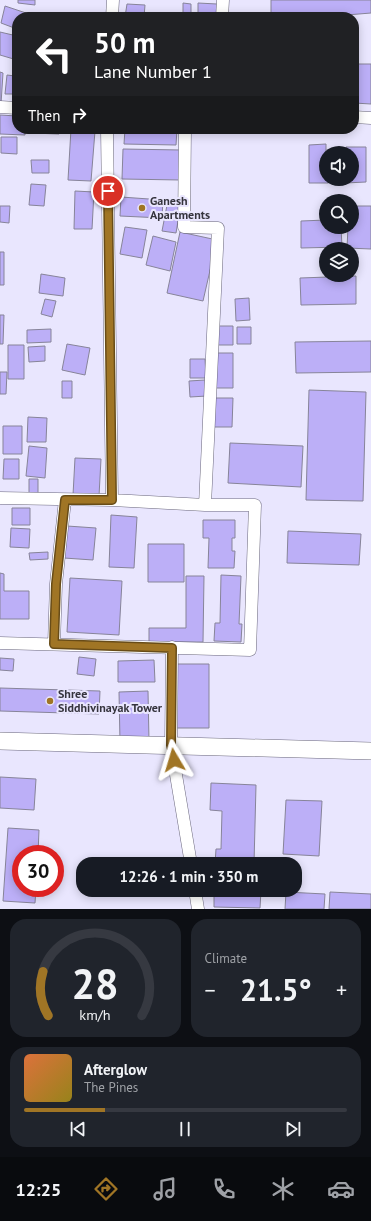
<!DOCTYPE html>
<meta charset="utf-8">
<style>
body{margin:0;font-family:"PT Sans",sans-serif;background:#20242c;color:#f1f3f6;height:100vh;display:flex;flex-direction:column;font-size:15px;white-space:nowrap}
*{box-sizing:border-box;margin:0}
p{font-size:13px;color:#9ea1a6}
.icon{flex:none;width:22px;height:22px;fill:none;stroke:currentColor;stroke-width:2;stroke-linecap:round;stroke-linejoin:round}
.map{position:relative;height:909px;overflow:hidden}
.details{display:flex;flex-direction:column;gap:10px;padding:10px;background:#0d0f14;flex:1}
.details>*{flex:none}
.top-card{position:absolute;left:12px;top:12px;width:347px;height:122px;border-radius:16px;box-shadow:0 2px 10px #0003;background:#202124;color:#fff;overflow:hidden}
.controls{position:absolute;left:319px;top:146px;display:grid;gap:8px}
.controls a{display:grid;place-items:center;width:40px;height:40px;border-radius:50%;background:#171b24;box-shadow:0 2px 10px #0003;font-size:20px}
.speed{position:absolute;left:12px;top:845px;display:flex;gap:8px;font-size:20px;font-weight:700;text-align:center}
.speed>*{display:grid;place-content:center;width:52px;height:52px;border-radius:50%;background:#171b24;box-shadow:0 2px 10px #0003;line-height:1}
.speed .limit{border:6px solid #d22;background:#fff;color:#111}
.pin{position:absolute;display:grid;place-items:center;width:34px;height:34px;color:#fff;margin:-17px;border:2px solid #fff;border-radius:50%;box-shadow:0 1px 4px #0007}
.me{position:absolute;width:44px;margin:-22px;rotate:353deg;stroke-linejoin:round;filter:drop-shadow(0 0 3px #0008)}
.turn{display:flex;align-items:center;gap:14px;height:84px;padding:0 16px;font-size:18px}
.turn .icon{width:52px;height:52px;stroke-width:2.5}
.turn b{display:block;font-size:28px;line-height:34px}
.then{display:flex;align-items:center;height:38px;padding:0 16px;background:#0003;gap:8px;font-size:15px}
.big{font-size:30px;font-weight:700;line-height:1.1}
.details .card{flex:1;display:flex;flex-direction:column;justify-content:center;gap:6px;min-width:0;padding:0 14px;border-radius:16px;background:#20242c}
.details .dial{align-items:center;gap:0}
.dial svg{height:104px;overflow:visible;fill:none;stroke:#363941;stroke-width:7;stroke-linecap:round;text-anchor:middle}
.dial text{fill:#f1f3f6;stroke:none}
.song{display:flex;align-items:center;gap:12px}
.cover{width:48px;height:48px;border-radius:6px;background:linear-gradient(135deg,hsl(20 70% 55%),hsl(50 70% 35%))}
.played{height:4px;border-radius:2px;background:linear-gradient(90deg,#a07525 25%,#363941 25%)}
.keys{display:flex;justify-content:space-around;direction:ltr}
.heat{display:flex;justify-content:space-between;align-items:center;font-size:22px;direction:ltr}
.details .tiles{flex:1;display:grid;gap:10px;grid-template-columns:1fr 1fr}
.card:last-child{grid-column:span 2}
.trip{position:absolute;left:76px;top:857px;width:226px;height:40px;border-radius:16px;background:#171b24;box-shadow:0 2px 10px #0003;font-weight:700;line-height:40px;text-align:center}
.dock{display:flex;height:64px;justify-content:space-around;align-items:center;background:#090b0e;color:#9ea1a6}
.dock .icon{width:28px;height:28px}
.dock .selected{color:#a07525}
.dock b{font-size:18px;color:#f1f3f6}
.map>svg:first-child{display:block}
.building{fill:#bcaff7;stroke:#878499}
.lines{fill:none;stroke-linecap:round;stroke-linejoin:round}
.street-casing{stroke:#6a677c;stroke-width:13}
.secondary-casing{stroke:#6a677c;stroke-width:18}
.street{stroke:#fff;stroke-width:12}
.secondary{stroke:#fff;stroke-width:17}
.route-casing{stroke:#684c18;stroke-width:10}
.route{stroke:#a07525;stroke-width:7}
.poi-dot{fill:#a07525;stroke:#e9e6fe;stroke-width:1.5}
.labels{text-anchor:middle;stroke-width:4;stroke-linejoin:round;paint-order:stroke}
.poi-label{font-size:12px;font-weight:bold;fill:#35343d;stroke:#e9e6fe;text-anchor:start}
</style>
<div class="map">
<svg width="371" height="909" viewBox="0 0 371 909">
<rect width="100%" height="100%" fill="#e9e6fe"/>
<path class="building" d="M18 0H35V5L18 3Z
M271 0H371V13L322 17H271Z
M183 3 191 4V17H183Z
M198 3 217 4V17H198Z
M127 4 145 5 144 17H125Z
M5 6 38 17H17V29L1 23Z
M0 32 17 36V60L0 55Z
M354 64H371V104L354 103Z
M0 72 3 73 1 104H0Z
M7 75 15 76 14 94H5Z
M0 115 17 116V129H25V135L0 134Z
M32 129H59V134L32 133Z
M71 129 95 131 91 181 68 180Z
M125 129H177L176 145 124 144Z
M1 137H17V154L1 153Z
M326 144V152H346V147H366V182L345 183V179H352V153H326V179H328V183H309V145Z
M123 149 181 150 180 180 122 179Z
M31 160H49V173H32Z
M31 184 46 185 44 206 29 205Z
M75 191 94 192 92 229H74Z
M121 197 163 200 162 218 120 216Z
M168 200 181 203 176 233 162 231Z
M0 206H10L9 223 0 222Z
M352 206H371V249L347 248 348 227H352Z
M326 220V227H341L342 247 301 248V221Z
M125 227 147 230 142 258 120 254Z
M180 232 217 240 203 301 167 293Z
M153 236 176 242 170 271 146 265Z
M0 252H4V285H0Z
M41 274 65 278 63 296 39 293Z
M356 276V304L301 305 300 278Z
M249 298 250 320 236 321 235 299Z
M45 299 56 301 52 317 41 314Z
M0 315H4L3 344H0Z
M217 326H233V345H217Z
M237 327H251V344H237Z
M51 329V342L27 343V330Z
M371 341V372L296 373 295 342Z
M67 344 90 348 85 375 62 370Z
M8 345H24V379H8Z
M45 346V361L29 362 28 347Z
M217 353H233V388H216Z
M190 359H205L206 378H190Z
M0 372H7L6 394H0Z
M205 380 207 396 190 397 189 381Z
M62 381H72V398H62Z
M309 390 366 392 363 501 306 500Z
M214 398H233L232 427H214Z
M28 417 47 418 46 442H27Z
M3 426H22V454H3Z
M230 443 303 446 301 487 228 483Z
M29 446 47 448 45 478 26 476Z
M75 458 101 459 99 496 73 495Z
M4 459H19V479H3Z
M29 479H38V495H29Z
M12 508H30V525H12Z
M111 515 137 517 134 568 109 567Z
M203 520H235V538H232V551H235L234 568H208L209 538H203Z
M67 526 96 528 93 560 64 558Z
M11 528 30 529 29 548 10 547Z
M288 531 361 534 359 565 287 563Z
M148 544H184V582H148Z
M48 552V559L30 560 29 553Z
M0 573 4 574V591H29V619H0Z
M221 575 241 576 239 624H242L241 642 214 641 215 623H220Z
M186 576H204L203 642H149V628H186Z
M70 578 122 581 119 635 67 632Z
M79 657 96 659 94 676 77 674Z
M0 658 14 659 13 671 0 670Z
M154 660 155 682H118V661Z
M176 664H209V728H176Z
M0 688 100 691 99 714 0 711Z
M148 691 149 741 120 742 119 692Z
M0 777 36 779 34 810 0 808Z
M211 783 256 785 254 864H215L216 849H221L222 811 210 810Z
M286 800 322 801 319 856 283 854Z
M8 828 39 830 38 854H21V888H36L35 903 3 901Z
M214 890H261L260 908 214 907Z
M286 892 325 894 324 909H285Z
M330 892 371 894V909H329Z"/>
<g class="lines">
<g class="street-casing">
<path id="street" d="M112 17 113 0
M222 17 223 0
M0 107 17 108
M354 117 371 118
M107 129 112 500
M185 129 184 227 218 228 205 505
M0 498 112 500 205 505H255L250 650 0 643
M54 644 56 584 65 500
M172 647 171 745 191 864
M195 890 198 909"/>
</g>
<g class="secondary-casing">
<path id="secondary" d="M0 741 371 751"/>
</g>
<use href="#street" class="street"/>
<use href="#secondary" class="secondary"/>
</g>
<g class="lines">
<g class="route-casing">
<path id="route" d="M108 191 112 500H65L56 584 54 644 172 648 171 745 174 760"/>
</g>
<use href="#route" class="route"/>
</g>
<g class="poi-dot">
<circle cx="142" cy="208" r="4"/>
<circle cx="50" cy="701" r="4"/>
</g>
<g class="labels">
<g class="poi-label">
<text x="150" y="205">Ganesh<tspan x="150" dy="14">Apartments</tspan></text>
<text x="58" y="698">Shree<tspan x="58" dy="14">Siddhivinayak Tower</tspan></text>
</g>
</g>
</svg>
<div class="controls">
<a><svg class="icon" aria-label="sound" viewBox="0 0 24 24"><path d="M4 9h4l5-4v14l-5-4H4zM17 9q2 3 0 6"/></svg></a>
<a><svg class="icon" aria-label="search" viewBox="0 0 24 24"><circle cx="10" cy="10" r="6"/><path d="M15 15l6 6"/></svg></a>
<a><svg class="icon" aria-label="layers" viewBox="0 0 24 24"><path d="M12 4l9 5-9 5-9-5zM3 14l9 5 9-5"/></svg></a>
</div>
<div class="speed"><div class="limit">30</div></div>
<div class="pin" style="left:108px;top:191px;background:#d93025"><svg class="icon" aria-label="arrive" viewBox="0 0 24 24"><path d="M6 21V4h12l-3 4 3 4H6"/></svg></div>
<svg class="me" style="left:174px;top:760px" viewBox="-20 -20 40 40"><path d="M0-17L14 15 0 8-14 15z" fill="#a07525" stroke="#fff" stroke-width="4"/></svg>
<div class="trip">12:26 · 1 min · 350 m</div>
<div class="top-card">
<div class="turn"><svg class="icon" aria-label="left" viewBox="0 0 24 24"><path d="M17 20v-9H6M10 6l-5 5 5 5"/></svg><div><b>50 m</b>Lane Number 1</div></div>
<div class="then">Then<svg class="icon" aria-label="right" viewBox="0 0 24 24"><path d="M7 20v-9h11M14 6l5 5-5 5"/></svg></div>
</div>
</div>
<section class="details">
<div class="tiles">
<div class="card dial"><svg viewBox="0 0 100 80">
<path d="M14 69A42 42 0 1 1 86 69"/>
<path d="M14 69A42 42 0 0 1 10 35" stroke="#a07525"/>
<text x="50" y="56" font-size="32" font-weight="700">28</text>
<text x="50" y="72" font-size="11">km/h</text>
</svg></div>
<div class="card"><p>Climate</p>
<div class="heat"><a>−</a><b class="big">21.5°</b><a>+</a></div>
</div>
<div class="card">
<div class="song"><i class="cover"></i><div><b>Afterglow</b><p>The Pines</p></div></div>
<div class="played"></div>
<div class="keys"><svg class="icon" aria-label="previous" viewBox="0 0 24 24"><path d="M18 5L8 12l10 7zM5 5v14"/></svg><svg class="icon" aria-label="pause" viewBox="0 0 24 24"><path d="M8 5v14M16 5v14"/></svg><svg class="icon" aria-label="next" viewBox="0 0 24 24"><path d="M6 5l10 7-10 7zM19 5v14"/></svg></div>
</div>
</div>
</section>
<nav class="dock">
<b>12:25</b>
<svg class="icon selected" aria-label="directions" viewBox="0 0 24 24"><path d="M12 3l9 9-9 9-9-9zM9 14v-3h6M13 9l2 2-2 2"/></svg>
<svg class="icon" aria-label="music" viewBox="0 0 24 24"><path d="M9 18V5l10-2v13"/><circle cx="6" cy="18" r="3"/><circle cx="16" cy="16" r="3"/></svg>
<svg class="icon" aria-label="phone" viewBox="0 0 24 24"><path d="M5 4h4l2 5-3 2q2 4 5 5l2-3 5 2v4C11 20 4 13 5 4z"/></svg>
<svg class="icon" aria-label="climate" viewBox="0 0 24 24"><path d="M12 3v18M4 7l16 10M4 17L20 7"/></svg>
<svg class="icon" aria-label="car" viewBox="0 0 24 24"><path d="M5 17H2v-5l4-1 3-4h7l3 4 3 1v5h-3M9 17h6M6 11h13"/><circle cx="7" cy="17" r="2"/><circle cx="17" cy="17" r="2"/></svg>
</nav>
